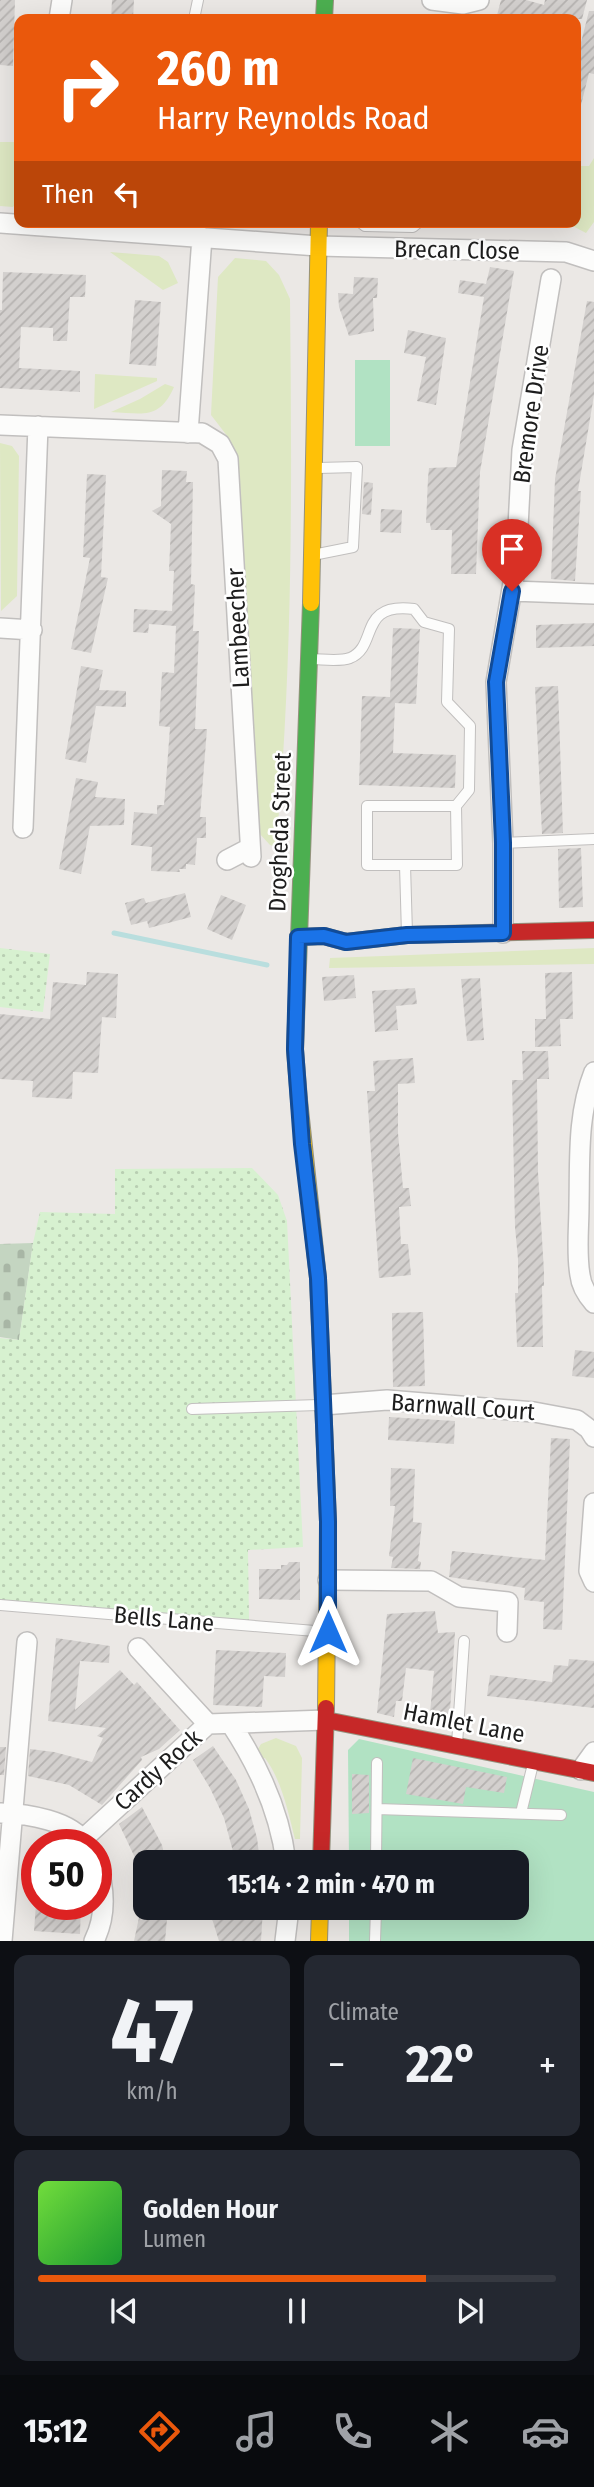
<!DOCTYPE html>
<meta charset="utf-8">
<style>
body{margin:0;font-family:"Fira Sans Condensed",sans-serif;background:#242831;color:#f1f3f6;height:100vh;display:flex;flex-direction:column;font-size:26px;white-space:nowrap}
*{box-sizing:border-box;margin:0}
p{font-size:23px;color:#9ea1a6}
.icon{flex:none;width:38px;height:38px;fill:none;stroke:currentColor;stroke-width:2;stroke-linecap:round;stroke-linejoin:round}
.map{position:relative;height:1941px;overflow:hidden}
.drawer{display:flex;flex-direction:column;gap:14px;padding:14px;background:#0d0f14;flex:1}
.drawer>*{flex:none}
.banner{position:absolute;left:14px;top:14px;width:567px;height:214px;border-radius:14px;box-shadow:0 7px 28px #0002;background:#ea580c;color:#fff;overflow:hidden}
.speed{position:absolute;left:21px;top:1829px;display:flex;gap:14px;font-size:35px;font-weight:700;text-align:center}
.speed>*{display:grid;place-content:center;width:91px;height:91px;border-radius:50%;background:#171b24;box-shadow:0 7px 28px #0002;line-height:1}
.speed .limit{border:10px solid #d22;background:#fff;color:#111}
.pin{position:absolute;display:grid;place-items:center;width:60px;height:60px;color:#fff;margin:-72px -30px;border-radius:50% 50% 50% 0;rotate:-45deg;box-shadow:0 0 7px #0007}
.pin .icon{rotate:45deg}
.me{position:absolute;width:77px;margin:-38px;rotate:0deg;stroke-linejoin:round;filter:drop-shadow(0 0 5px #0008)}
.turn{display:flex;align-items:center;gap:24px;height:147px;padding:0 28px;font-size:32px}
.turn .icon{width:91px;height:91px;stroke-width:2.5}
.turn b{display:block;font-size:49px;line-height:60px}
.then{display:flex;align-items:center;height:66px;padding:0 28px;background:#0003;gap:14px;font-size:26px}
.big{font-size:52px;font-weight:700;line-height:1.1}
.drawer .widget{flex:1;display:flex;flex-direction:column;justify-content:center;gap:10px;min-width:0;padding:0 24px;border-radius:14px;background:#242831}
.drawer .dial{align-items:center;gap:0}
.dial b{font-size:91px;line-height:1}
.song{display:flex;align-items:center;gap:21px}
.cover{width:84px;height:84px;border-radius:10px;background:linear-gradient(135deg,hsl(100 70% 55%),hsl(130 70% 35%))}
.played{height:7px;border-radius:4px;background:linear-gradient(90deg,#ea580c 75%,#363941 75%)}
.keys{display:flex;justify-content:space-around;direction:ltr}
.heat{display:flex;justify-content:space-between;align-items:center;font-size:38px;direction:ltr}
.drawer .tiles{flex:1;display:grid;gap:14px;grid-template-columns:1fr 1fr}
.widget:last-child{grid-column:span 2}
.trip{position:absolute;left:133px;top:1850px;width:396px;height:70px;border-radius:14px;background:#171b24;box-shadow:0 7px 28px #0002;font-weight:700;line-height:70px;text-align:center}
.menu{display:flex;height:112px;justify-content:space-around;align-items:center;background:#090b0e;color:#9ea1a6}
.menu .icon{width:49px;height:49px}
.menu .active{color:#ea580c}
.menu b{font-size:32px;color:#f1f3f6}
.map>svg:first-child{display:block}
.grass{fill:#dee8c3}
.cemetery{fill:url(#cemetery-stones)}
.park{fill:url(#park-dots)}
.pitch{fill:#b1e2c3}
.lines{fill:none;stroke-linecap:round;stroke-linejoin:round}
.stream{stroke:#b9dede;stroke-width:5}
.building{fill:url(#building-hatch)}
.lane-casing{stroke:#c1bfbe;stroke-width:12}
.street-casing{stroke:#c1bfbe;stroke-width:22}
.fast-casing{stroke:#95927e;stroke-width:18}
.slow-casing{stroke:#95927e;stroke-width:18}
.jam-casing{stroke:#95927e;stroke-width:18}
.lane{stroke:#fcfcfb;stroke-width:10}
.street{stroke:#fcfcfb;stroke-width:19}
.fast{stroke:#4caf50;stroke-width:16}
.slow{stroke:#ffc107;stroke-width:16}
.jam{stroke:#c62828;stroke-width:16}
.route-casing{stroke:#114b97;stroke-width:18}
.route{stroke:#1a73e8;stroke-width:12}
.labels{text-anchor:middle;stroke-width:5;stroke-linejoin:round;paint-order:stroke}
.street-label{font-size:24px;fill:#1d1d1d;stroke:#fff}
</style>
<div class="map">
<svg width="594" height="1941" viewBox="0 0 594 1941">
<defs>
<pattern id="cemetery-stones" width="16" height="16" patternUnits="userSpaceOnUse" patternTransform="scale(1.75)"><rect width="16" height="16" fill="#c4d5c1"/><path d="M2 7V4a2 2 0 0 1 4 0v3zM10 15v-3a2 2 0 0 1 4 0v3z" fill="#a8b6a5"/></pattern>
<pattern id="park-dots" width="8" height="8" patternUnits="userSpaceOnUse" patternTransform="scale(1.75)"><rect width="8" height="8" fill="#d7f1d0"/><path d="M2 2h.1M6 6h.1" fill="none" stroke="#b8ceb2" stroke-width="1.8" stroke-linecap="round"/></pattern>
<pattern id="building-hatch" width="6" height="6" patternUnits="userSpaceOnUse" patternTransform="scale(1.75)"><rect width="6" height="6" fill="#d3d0ce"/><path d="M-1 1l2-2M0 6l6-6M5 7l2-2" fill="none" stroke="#b5b2b0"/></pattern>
</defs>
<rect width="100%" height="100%" fill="#ebe8e5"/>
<path class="grass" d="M0 142H19V199L13 207 0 206Z
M594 158V222L586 233 565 222H576V166H589Z
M110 252 159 256 168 262 178 283 163 290Z
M235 258 266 261 279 275 290 299C292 482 293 665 276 847L270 845 258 832 235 454 228 437 211 415 218 277Z
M95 374 157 378V381L94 409Z
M165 384 174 387C159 421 142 413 111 412L140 399Z
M0 443 12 446 19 456 17 596 1 611Z
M594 948V964L329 968 330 958Z
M276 1738 296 1746 302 1758 300 1839H295C288 1812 282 1781 265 1758L260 1760 255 1754 261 1744Z"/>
<path class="cemetery" d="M33 1243 19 1340 0 1337V1244Z"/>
<path class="park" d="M0 948 50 954 43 1012 0 1007Z
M252 1168 278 1195 287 1221 303 1547 248 1550 249 1621 0 1603V1338L19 1340 33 1243 40 1212 115 1214V1169Z"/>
<path class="pitch" d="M355 360H390V446H355Z
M359 1739 594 1792V1941H349V1908H516V1862H349L348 1750Z"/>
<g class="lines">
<path class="stream" d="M114 933 267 965"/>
</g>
<path class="building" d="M0 0H15L13 66 0 65Z
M112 0H134L133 19H111Z
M501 0H526L544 5 545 0H587L582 19H496Z
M589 11H594V74L589 73 581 105 576 104V62Z
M490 267 514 271 480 472 476 574H451L452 530H431L430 523H426L428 478 429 468 456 467 484 297 458 293 460 280 486 284Z
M3 272 86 275 85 297H70L67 341H53V328L21 327 19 368 80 371V392L0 388V310H2Z
M354 277 378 278 377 298H373L374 331 349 336 339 307 338 293 353 294Z
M135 300 161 302 156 366 129 364Z
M587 301 594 302V395L578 491H581L575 581 551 579 555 479Z
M408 330 446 338 436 405 417 401 426 357 404 353Z
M162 470 187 471 186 482H193L191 584 195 585 193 631H199L195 729H207L200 817H206V838H197L195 865 186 864V869H179L180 872 151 871 152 847 131 845 134 812 157 814V805H164L167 768 170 727 159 726 162 672 174 673 176 626 149 624 148 633 133 632 134 609 172 611 174 571H169L171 524 152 511 161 506Z
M87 474 106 475 101 577 108 578 91 653 71 649 90 558 83 557Z
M364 482 373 483 371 515 362 514Z
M381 509 402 510 401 533 380 532Z
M594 623V646L536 648V625Z
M393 628 420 629 416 704 395 703 393 753 456 755 455 788 359 785 362 696 390 697Z
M81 666 103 670 99 690 126 691V707L96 706 86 763 65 759Z
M558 686 563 833 542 834 535 687Z
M76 778 98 782 95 797 125 799 124 825 90 826 81 874 59 869Z
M581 848 583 907 559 908 558 849Z
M185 893 191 917 149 928 147 921 131 925 125 903 144 898 146 903Z
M221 895 246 905 232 940 207 929Z
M87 972 118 974 116 1018 102 1017 98 1073 73 1072 72 1099 32 1097 33 1081 0 1079V1014L50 1019 53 982 86 985Z
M572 972 573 1019H560L561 1046 535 1047V1019H546L545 973Z
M354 975 356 998 324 1001 322 977Z
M480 978 484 1040 467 1041 461 979Z
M415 988 417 1004 396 1006 398 1030 375 1032 372 991Z
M522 1051H548L549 1079H537L538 1172 544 1272V1286H542L543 1347H517L515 1293H518V1259L515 1227 512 1080H523Z
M413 1058 415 1083 398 1084V1133L403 1188H409L411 1206 399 1207 401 1244H408L411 1275 379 1278 367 1091H375L373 1061Z
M423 1312 425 1386 393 1387 392 1313Z
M575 1350 594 1352V1378L572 1376Z
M389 1417 455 1421 454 1444 388 1440Z
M551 1438 570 1439 562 1630 543 1629 544 1602 524 1600 525 1588 449 1577 452 1551 545 1560Z
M391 1468 415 1469 413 1522 422 1523 418 1561 421 1562 420 1569 391 1568 393 1557 389 1556 395 1506H390Z
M289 1562H300V1600L259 1599V1569H281V1565H287Z
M435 1611 438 1633 455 1632 449 1727 429 1723 434 1671 406 1668 402 1701H396L394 1717 377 1713 387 1614Z
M56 1638 110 1646 109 1663 80 1661 75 1710 120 1670 134 1685 137 1682 180 1730 159 1749 141 1757 142 1760 102 1805 69 1785 28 1776 30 1749 54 1752 92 1762 103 1738 97 1736 106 1728 48 1721Z
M216 1650 286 1653 285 1677 264 1676 262 1707 213 1705Z
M569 1659 594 1661V1708L487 1696 490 1675 552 1682 554 1665 568 1666Z
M213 1746 236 1780 249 1809 257 1838 259 1854 235 1859 224 1818 210 1788 193 1760Z
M0 1747H6L4 1775H0Z
M413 1758 507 1777 504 1793 466 1787 463 1804 406 1794Z
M352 1774 369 1775V1813L352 1814Z
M142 1807 162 1845 166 1862H137L119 1824Z
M36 1904H81L80 1934 34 1931Z
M141 1908H168L165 1941H134Z
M234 1908H263L261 1941H219L209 1909 233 1910Z"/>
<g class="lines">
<g class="lane-casing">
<path id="lane" d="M194 19 198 0
M360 222 365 226 413 227 419 222
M313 555 353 547 357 467 318 468
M311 659C322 659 339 662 350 658 379 646 357 602 414 609L424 622 449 629 447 702 470 726 469 790 456 806
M503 843 594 839
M405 865H457L456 806H367V865H405L407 934
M192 1409 319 1405
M0 1605 327 1632
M457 1744 464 1641
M377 1809 561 1815
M521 1813 533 1764
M376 1862 377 1763
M375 1941 376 1908"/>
</g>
<g class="street-casing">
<path id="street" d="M432 0 463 4 479 0
M59 19 62 0
M0 223 318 246 566 252 594 261
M0 425 202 433 220 444 228 459 251 857
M188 433 202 237
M512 591 594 594
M0 628 32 630
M23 828 38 426
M227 860 250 848
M503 933V843L496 682 516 565 522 450 551 279
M594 1072C577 1115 580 1159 579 1205 579 1228 576 1252 580 1275 581 1285 587 1295 594 1303
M323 1405 387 1400 534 1412 577 1420 589 1429 594 1437
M594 1503 589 1571 594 1582
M328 1580 431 1581 459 1597 508 1602 507 1632
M138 1648 208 1724
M231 1724C258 1765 280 1813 286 1862
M581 1770 594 1752
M1 1813C27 1814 71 1820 86 1844
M83 1839 208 1724 326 1720
M2 1941 27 1642
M94 1941C107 1915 105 1888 96 1861
M285 1941 289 1908"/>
</g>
<g class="fast-casing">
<path id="fast" d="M324 19 325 0
M299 1100 295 1050 311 603"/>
</g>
<g class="slow-casing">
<path id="slow" d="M311 603 319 222
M299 1100 318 1278 328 1522 326 1708
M319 1941 320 1908"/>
</g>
<g class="jam-casing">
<path id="jam" d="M298 937 324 936 346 942 407 935 594 930
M326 1720 594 1773
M321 1862 326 1708"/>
</g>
<use href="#lane" class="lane"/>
<use href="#street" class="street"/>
<use href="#fast" class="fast"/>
<use href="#slow" class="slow"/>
<use href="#jam" class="jam"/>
</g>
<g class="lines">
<g class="route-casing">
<path id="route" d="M328 1632V1522L318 1278 302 1144 295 1049 298 937 324 936 346 942 407 935 503 933V843L496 682 512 591"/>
</g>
<use href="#route" class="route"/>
</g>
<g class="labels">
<g class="street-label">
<text transform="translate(457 250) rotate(1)" y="8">Brecan Close</text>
<text transform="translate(531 414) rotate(-82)" y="8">Bremore Drive</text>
<text transform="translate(238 628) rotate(-93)" y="8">Lambeecher</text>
<text transform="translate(280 832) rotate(-88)" y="8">Drogheda Street</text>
<text transform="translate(463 1407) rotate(4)" y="8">Barnwall Court</text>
<text transform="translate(164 1619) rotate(5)" y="8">Bells Lane</text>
<text transform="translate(464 1723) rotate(11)" y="8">Hamlet Lane</text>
<text transform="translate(158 1770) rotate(-42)" y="8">Cardy Rock</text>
</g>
</g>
</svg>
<div class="speed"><div class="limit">50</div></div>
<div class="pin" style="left:512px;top:591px;background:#d93025"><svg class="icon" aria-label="arrive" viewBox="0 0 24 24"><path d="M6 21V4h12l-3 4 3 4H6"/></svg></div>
<svg class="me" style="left:328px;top:1632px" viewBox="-20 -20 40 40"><path d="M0-17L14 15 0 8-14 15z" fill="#1a73e8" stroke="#fff" stroke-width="4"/></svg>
<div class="trip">15:14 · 2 min · 470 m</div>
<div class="banner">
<div class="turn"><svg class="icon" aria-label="right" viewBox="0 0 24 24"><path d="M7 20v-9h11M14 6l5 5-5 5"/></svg><div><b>260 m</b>Harry Reynolds Road</div></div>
<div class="then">Then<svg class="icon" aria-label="left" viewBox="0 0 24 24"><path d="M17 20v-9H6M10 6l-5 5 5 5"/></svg></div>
</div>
</div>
<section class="drawer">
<div class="tiles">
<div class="widget dial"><b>47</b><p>km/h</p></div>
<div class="widget"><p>Climate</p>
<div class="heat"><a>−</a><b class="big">22°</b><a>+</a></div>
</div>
<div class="widget">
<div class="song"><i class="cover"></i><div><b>Golden Hour</b><p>Lumen</p></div></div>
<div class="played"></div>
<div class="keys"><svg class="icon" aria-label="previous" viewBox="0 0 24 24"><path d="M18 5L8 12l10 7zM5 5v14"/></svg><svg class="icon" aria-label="pause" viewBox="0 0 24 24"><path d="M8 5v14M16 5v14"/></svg><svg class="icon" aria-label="next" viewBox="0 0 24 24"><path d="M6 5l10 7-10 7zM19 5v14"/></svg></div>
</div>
</div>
</section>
<nav class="menu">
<b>15:12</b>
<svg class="icon active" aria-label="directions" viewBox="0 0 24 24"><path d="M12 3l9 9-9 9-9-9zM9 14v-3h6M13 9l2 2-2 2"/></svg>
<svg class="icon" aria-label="music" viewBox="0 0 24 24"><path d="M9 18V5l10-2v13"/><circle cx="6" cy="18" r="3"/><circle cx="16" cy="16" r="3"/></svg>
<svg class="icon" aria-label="phone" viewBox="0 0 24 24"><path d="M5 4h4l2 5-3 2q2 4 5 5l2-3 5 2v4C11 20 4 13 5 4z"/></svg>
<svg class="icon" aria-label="climate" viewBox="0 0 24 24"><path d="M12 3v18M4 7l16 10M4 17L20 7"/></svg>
<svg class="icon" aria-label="car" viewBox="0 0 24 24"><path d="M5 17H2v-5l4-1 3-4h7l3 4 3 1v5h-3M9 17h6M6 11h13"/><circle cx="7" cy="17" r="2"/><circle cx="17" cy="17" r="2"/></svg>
</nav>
